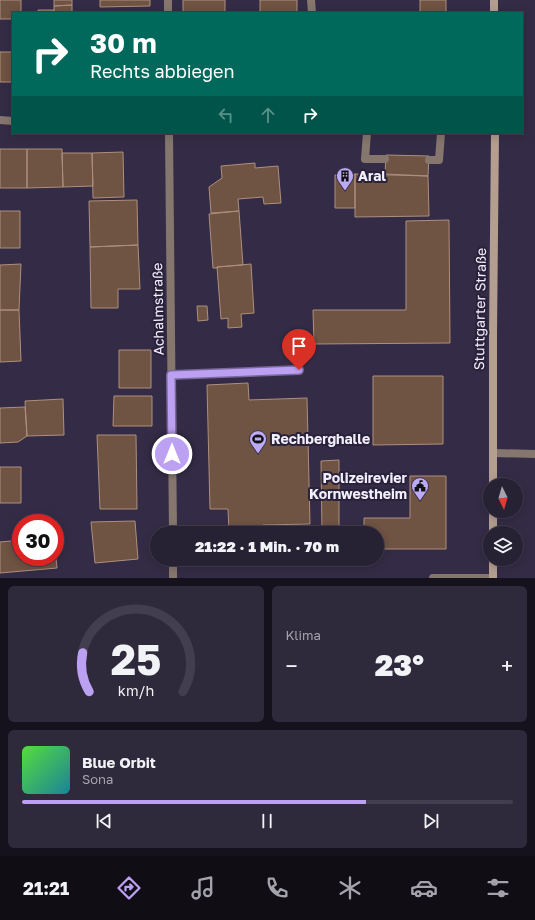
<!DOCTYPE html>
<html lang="de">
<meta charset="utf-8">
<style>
body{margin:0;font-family:"Golos Text",sans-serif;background:#2f293c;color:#f1f3f6;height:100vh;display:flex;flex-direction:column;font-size:15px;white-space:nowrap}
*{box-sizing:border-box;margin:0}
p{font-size:13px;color:#a4a3ac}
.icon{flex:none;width:22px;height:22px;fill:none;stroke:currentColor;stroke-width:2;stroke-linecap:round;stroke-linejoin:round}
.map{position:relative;height:578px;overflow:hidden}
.panel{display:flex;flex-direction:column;gap:8px;padding:8px;background:#15121d;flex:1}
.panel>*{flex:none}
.guide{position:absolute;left:12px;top:12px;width:511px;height:122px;border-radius:0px;box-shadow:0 2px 10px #0003,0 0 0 1px #433e4f;background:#00695c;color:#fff;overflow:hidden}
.needle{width:26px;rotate:175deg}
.fabs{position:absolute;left:483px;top:478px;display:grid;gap:8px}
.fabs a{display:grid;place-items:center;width:40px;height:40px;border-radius:50%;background:#272134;box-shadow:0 2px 10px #0003,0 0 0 1px #433e4f;font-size:20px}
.speed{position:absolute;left:12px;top:514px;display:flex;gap:8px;font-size:20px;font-weight:700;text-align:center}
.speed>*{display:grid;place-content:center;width:52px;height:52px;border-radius:50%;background:#272134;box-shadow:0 2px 10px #0003,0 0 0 1px #433e4f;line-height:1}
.speed .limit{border:6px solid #d22;background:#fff;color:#111}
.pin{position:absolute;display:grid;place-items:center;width:34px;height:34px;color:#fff;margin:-41px -17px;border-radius:50% 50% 50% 0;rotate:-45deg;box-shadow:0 0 4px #0007}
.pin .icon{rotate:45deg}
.me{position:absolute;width:44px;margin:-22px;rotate:0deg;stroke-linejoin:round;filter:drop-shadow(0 0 3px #0008)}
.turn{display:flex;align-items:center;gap:14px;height:84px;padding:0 12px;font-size:18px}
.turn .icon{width:52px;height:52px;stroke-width:2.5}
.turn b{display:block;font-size:28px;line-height:34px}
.lanes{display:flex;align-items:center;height:38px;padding:0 12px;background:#0003;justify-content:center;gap:20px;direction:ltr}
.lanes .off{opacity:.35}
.big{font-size:30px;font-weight:800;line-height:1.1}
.panel .card{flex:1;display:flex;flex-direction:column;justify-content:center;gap:6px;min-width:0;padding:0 14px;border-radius:6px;background:#2f293c}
.panel .dial{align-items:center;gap:0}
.dial svg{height:104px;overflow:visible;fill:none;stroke:#433e4f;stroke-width:7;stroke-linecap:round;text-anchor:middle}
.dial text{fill:#f1f3f6;stroke:none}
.song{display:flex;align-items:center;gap:12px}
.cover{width:48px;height:48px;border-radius:6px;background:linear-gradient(135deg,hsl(110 70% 55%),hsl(190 70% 35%))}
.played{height:4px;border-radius:2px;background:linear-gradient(90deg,#bca0f2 70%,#433e4f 70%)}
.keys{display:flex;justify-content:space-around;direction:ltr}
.heat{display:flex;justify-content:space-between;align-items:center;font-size:22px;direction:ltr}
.panel .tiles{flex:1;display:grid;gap:8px;grid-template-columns:1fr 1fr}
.card:last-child{grid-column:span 2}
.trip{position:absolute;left:150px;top:526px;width:234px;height:40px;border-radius:20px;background:#272134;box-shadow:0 2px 10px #0003,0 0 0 1px #433e4f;font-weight:800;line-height:40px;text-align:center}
.tabs{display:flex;height:64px;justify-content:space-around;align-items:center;background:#100d15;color:#a4a3ac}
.tabs .icon{width:28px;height:28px}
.tabs .current{color:#bca0f2}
.tabs b{font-size:18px;color:#f1f3f6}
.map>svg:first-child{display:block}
.building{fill:#6f5343;stroke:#ae8f7d}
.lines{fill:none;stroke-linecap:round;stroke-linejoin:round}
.lane{stroke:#85776e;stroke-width:8}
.street{stroke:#85776e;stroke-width:8}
.secondary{stroke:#b49e90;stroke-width:8}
.route-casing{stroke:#7a689d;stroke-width:10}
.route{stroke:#bca0f2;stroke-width:7}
.labels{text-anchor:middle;stroke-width:4;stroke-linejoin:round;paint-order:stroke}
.poi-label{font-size:14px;font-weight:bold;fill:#f2effd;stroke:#2a223b;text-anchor:start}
.street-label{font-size:14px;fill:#f2effd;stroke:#2a223b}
</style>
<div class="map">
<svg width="535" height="578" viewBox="0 0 535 578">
<rect width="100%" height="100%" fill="#342c46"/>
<path class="building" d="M0 0H21V13H13V19H0Z
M54 0H72V5L54 6Z
M100 0H150V6L100 7Z
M183 0H225V13H183Z
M260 0H297V13H260Z
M420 0H446V13H420Z
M72 5V13H54V6Z
M38 10H54V13H38Z
M0 52H13V82H0Z
M0 149H27V188H0Z
M27 149H62L63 187 27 188Z
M123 152 124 197 93 198 92 153Z
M62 153H92L93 186 63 187Z
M386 155 429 156 428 176 385 174Z
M255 163V168L278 166 281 203 264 204 263 197 238 199 239 211 211 213 209 187 222 178 221 166Z
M355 174 428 176 429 216 355 217Z
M355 174V208H335V175Z
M137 200 138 245 90 247 89 201Z
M0 211H20V248H0Z
M239 211 243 265 217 267V268H213L209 214Z
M449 220 450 343 314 344 313 310H406V221Z
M138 245 140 289H118V308H91L90 247Z
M21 264 19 310H0V265Z
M251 264 254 313 241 314 242 327 228 328V318L221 319 217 267Z
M197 306H207L208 320 198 321Z
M0 310H19L21 361 0 362Z
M119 350H151V388H119Z
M373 376H443V444L373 445Z
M248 383 249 400 307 398 310 524 263 525V533H229L228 509H210L207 385Z
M114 396H152V426H113Z
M63 399 64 435 27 436 25 401Z
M25 407 27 436 18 442 0 443V408Z
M97 435H136L137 509H100Z
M339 460V533H322L321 461Z
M0 467H21V503H0Z
M410 476H446V549H377V533H364V518H410Z
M135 521 138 559 95 563 91 522Z
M21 540V557H55V548L57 568 0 573V542Z"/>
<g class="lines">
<path class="lane" d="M367 133 365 159H385
M429 160H439L441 133
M171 375 299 370"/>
<path class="street" d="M168 0V13
M311 0 312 13
M0 120 13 121
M169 133 173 533
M493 453 535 454
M173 559V578
M433 578H493"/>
<path class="secondary" d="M494 0V13
M493 485V334L495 133
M493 511V533
M493 559V578"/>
</g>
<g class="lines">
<g class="route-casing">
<path id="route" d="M172 454 171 375 299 370"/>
</g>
<use href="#route" class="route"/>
</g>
<defs>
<g id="building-pin" transform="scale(0.9)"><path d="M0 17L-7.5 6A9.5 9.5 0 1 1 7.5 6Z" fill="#bcaaf6" stroke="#2a223b"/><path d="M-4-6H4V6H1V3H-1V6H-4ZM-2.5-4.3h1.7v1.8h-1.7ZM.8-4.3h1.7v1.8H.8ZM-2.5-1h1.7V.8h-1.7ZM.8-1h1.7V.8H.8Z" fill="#111"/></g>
<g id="stadium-pin" transform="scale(0.9)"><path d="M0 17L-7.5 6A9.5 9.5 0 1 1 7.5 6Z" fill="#bcaaf6" stroke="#2a223b"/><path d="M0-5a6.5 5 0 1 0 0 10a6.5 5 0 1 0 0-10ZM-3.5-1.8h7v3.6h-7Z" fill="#111"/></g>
<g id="civic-pin" transform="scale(0.9)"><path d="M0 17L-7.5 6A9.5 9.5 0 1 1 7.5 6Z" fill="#bcaaf6" stroke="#2a223b"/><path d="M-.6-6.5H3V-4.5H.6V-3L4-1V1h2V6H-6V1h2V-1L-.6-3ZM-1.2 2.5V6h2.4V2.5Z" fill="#111"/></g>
</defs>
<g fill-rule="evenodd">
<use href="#building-pin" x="345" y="176"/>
<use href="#stadium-pin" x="258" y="439"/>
<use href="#civic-pin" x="420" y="486"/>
</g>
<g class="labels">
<g class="poi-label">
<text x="358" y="181">Aral</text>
<text x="271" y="444">Rechberghalle</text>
<text x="407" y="483" text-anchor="end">Polizeirevier<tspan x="407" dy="16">Kornwestheim</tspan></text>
</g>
<g class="street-label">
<text transform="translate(158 309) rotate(-91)" y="5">Achalmstraße</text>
<text transform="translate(480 309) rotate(-89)" y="5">Stuttgarter Straße</text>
</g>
</g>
</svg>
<div class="fabs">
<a><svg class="needle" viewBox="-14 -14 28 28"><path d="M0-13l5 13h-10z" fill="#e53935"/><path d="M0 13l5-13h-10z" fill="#a4a3ac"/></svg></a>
<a><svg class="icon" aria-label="layers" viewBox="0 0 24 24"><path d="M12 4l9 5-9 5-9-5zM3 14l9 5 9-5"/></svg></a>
</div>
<div class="speed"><div class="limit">30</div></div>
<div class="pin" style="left:299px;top:370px;background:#d93025"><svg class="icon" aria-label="arrive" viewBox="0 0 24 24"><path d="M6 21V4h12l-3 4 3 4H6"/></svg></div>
<svg class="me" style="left:172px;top:454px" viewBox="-20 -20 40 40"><circle r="17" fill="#bca0f2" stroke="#fff" stroke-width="3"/><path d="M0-11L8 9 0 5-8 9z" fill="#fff"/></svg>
<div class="trip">21:22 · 1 Min. · 70 m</div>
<div class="guide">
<div class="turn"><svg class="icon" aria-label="right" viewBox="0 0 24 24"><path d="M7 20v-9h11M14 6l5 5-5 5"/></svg><div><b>30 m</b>Rechts abbiegen</div></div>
<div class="lanes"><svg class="icon off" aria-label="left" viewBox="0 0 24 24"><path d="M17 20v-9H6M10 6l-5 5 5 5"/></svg><svg class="icon off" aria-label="ahead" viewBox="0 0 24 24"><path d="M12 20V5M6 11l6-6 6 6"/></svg><svg class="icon" aria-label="right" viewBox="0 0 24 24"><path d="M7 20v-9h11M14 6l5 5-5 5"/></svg></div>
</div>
</div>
<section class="panel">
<div class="tiles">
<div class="card dial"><svg viewBox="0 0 100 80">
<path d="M14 69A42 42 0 1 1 86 69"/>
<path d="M14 69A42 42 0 0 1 9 39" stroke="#bca0f2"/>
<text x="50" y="56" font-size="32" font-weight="700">25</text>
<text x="50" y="72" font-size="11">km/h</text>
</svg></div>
<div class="card"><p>Klima</p>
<div class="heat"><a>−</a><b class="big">23°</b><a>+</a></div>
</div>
<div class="card">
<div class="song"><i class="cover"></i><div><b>Blue Orbit</b><p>Sona</p></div></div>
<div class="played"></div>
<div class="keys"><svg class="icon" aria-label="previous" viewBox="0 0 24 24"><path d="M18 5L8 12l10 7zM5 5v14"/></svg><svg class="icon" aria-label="pause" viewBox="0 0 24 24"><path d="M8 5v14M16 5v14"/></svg><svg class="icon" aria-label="next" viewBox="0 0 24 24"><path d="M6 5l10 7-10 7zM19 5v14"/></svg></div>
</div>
</div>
</section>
<nav class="tabs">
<b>21:21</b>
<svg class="icon current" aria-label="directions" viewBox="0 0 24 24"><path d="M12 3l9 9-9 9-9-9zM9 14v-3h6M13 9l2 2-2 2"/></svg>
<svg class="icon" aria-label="music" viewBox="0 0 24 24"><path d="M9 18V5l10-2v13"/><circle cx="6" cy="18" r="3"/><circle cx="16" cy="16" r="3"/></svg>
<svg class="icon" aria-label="phone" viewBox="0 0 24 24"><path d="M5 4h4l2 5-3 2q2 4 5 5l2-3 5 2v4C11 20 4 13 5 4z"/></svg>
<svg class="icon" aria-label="climate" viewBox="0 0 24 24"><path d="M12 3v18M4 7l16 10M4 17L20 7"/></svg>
<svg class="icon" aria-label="car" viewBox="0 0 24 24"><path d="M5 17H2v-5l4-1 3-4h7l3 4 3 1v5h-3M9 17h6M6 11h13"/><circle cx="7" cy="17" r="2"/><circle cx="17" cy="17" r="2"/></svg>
<svg class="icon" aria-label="filters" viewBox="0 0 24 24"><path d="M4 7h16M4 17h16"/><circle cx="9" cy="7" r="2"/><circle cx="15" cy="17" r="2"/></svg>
</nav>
